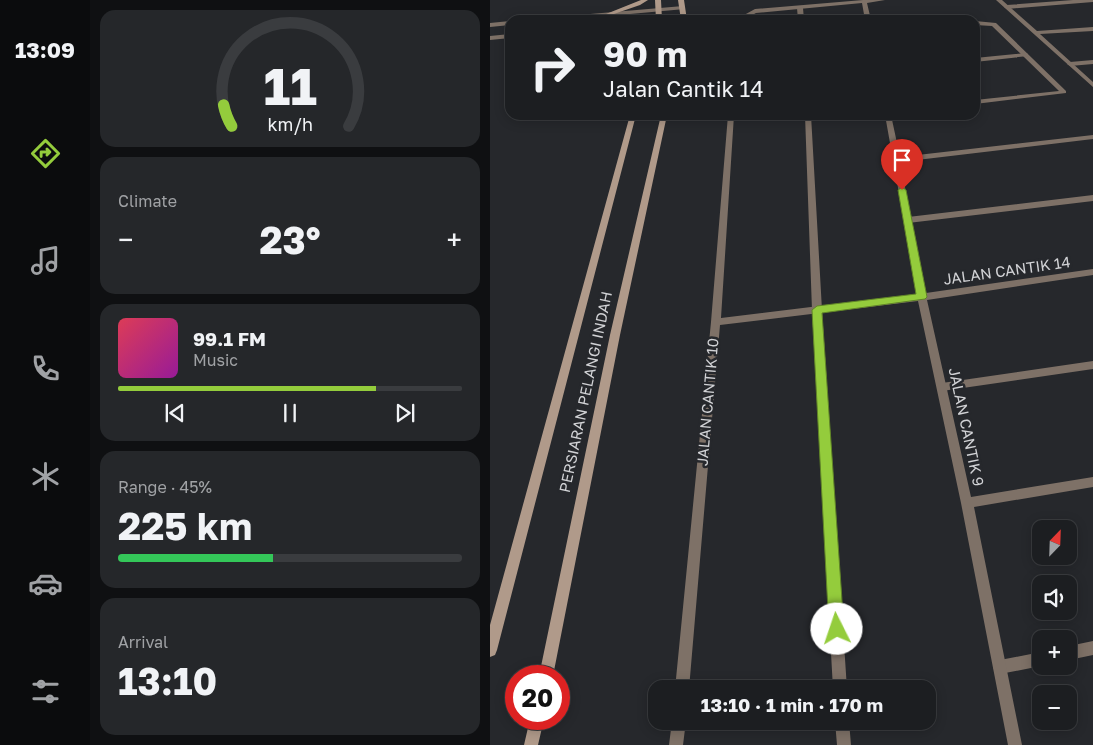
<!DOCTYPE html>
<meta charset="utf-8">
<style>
body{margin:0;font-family:"Golos Text",sans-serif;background:#25272a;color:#f1f3f6;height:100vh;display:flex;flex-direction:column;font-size:19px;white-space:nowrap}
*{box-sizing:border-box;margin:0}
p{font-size:16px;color:#a0a2a5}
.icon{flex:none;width:28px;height:28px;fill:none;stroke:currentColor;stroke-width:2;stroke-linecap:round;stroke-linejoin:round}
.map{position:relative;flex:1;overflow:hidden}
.details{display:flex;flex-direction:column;gap:10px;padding:10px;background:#0f1012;width:400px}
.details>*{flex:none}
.banner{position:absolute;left:15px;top:15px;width:475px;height:105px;border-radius:15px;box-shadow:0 2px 12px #0003,0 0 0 1px #3a3c3f;background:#1c1e21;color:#f1f3f6;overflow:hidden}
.needle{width:32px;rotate:23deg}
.tools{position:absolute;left:542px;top:520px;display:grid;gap:10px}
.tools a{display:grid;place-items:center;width:45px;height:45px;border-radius:10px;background:#1c1e21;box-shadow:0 2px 12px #0003,0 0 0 1px #3a3c3f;font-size:25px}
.speed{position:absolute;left:15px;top:665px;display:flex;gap:10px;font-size:25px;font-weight:700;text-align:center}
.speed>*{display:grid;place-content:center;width:65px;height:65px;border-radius:50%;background:#1c1e21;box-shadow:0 2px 12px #0003,0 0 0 1px #3a3c3f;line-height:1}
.speed .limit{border:8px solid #d22;background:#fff;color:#111}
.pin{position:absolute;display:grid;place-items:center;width:42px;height:42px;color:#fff;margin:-51px -21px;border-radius:50% 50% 50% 0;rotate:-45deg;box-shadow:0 0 5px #0007}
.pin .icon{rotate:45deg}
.me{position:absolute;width:55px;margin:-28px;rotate:356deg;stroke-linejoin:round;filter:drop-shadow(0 0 4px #0008)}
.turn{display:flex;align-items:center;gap:18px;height:105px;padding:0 15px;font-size:22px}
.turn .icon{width:65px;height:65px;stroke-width:2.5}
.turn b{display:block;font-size:35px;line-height:42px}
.big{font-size:38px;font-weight:700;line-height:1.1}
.details .tile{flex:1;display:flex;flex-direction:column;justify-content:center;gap:8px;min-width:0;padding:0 18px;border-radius:15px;background:#25272a}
.details .dial{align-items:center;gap:0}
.dial svg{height:130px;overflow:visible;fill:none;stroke:#3a3c3f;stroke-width:7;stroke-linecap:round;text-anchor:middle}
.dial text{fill:#f1f3f6;stroke:none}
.song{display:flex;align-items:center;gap:15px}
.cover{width:60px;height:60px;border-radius:8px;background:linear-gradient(135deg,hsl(350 70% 55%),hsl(300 70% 35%))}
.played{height:5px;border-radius:2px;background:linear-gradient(90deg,#94cc3c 75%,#3a3c3f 75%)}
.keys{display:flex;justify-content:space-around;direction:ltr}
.heat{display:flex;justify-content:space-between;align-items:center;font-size:28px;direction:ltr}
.charge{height:8px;border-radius:4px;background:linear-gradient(90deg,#34c759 45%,#3a3c3f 0)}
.trip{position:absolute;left:158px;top:680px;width:288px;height:50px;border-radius:15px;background:#1c1e21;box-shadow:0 2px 12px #0003,0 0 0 1px #3a3c3f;font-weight:700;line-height:50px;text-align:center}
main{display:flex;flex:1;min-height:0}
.tab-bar{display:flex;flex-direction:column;width:90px;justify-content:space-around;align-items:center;background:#0b0c0d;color:#a0a2a5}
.tab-bar .icon{width:35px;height:35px}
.tab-bar .current{color:#94cc3c}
.tab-bar b{font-size:22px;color:#f1f3f6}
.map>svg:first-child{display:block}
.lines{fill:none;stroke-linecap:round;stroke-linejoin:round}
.service{fill:#7e7167;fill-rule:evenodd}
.minor{fill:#7e7167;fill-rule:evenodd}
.tertiary{fill:#7e7167;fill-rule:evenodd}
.secondary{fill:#b09a8a;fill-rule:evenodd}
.route{fill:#94cc3c;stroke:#608527}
.labels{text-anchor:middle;stroke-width:5;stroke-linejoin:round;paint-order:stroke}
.street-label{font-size:15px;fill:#d1d2d5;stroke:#26282c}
</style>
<main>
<nav class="tab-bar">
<b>13:09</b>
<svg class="icon current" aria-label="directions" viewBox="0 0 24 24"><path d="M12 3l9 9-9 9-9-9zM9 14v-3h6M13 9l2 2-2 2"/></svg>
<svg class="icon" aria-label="music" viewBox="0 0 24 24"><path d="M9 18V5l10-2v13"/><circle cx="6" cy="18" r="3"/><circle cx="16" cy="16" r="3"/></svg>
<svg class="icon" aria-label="phone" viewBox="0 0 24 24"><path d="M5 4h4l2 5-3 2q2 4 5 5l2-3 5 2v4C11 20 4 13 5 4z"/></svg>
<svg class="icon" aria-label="climate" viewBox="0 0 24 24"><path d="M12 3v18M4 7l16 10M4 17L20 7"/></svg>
<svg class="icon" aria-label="car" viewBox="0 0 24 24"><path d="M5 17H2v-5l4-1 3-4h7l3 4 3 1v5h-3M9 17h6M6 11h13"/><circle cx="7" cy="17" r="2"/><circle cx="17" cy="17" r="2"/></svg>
<svg class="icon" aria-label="filters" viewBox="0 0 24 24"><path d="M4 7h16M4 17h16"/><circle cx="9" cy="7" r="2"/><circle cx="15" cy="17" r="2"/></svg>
</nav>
<section class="details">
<div class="tile dial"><svg viewBox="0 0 100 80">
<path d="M14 69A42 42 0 1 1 86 69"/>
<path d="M14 69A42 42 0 0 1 9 56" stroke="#94cc3c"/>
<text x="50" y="56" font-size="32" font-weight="700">11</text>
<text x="50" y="72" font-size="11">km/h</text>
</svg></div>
<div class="tile"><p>Climate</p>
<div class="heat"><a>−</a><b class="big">23°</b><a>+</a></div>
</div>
<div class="tile">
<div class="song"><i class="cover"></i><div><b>99.1 FM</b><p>Music</p></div></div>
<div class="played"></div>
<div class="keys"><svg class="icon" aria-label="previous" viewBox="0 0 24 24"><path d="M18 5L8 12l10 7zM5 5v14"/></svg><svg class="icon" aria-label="pause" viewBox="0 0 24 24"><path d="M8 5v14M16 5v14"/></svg><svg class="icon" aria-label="next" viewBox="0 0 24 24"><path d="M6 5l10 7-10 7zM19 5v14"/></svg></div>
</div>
<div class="tile"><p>Range · 45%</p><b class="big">225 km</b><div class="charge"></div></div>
<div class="tile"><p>Arrival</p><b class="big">13:10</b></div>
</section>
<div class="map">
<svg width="603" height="745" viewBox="0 0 603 745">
<rect width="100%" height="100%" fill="#26282c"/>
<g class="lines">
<path class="service" d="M583 0H603V2L517 9 514 7 517 5Z
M310 6 313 8 314 20H308L307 8Z
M485 21 506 23 576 91V93L485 104V100L569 91 502 26 485 25Z
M603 60V64L580 66 577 64 580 62Z
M315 115H321L332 310 357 689H343L322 310Z
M603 195V201L418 223 414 220 418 217Z
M603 361V369L452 391 448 390 447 387 448 384 452 383Z
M603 641V655L579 660V646Z
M551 652V666L510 674 505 672 503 667 505 662 510 660Z
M345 721H359L361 745H347Z"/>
<path class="minor" d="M373 0H395L377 3 381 20H375L372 3 266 13 252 20H245L265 9Z
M506 0H512L547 31 603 27V31L550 34 603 82V87Z
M536 53 538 54V56L485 62V58Z
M238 115H244L231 318 427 294 395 115H401L410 157 603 135V139L410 162 436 293 603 269V275L437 300 481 497 603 477V487L484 507 532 745H518L471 503 428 301 230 325 199 689H185L221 322Z
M182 721H196L193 745H179Z"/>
<path class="tertiary" d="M193 6 195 7V9L74 20H51L54 18Z
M20 21V25L0 27V23Z
M20 34V38L0 40V36Z"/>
<path class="secondary" d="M151 0H158L150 5 121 15 116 14Z
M165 0H171L172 20H166Z
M188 0H194L197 20H191Z
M140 115H146L7 650 5 655 0 657V625Z
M171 115H177L130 335 63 676H49L120 335Z
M40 719H54L48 745H34Z"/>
</g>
<path class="route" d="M412 187 416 190 437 297 435 299 332 313 354 629 352 634 347 636 341 634 339 629 322 310 327 306 426 294 408 190Z"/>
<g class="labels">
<g class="street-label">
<text transform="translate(517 271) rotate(-8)" y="5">JALAN CANTIK 14</text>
<text transform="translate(96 392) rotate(-78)" y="5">PERSIARAN PELANGI INDAH</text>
<text transform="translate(218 402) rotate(-85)" y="5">JALAN CANTIK 10</text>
<text transform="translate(476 427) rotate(78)" y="5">JALAN CANTIK 9</text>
</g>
</g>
</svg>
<div class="tools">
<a><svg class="needle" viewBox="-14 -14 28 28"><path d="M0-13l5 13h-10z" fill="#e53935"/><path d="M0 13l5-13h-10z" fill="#a0a2a5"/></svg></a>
<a><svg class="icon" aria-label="sound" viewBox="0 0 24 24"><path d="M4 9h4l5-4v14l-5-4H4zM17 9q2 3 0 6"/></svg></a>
<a>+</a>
<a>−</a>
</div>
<div class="speed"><div class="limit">20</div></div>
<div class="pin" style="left:412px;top:190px;background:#d93025"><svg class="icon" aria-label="arrive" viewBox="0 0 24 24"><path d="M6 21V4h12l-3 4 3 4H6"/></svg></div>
<svg class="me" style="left:347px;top:629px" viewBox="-20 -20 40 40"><circle r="19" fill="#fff"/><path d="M0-13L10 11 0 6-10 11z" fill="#94cc3c"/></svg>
<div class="trip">13:10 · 1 min · 170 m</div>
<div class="banner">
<div class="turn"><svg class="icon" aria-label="right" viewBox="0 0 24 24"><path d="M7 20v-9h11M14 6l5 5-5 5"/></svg><div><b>90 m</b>Jalan Cantik 14</div></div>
</div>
</div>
</main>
